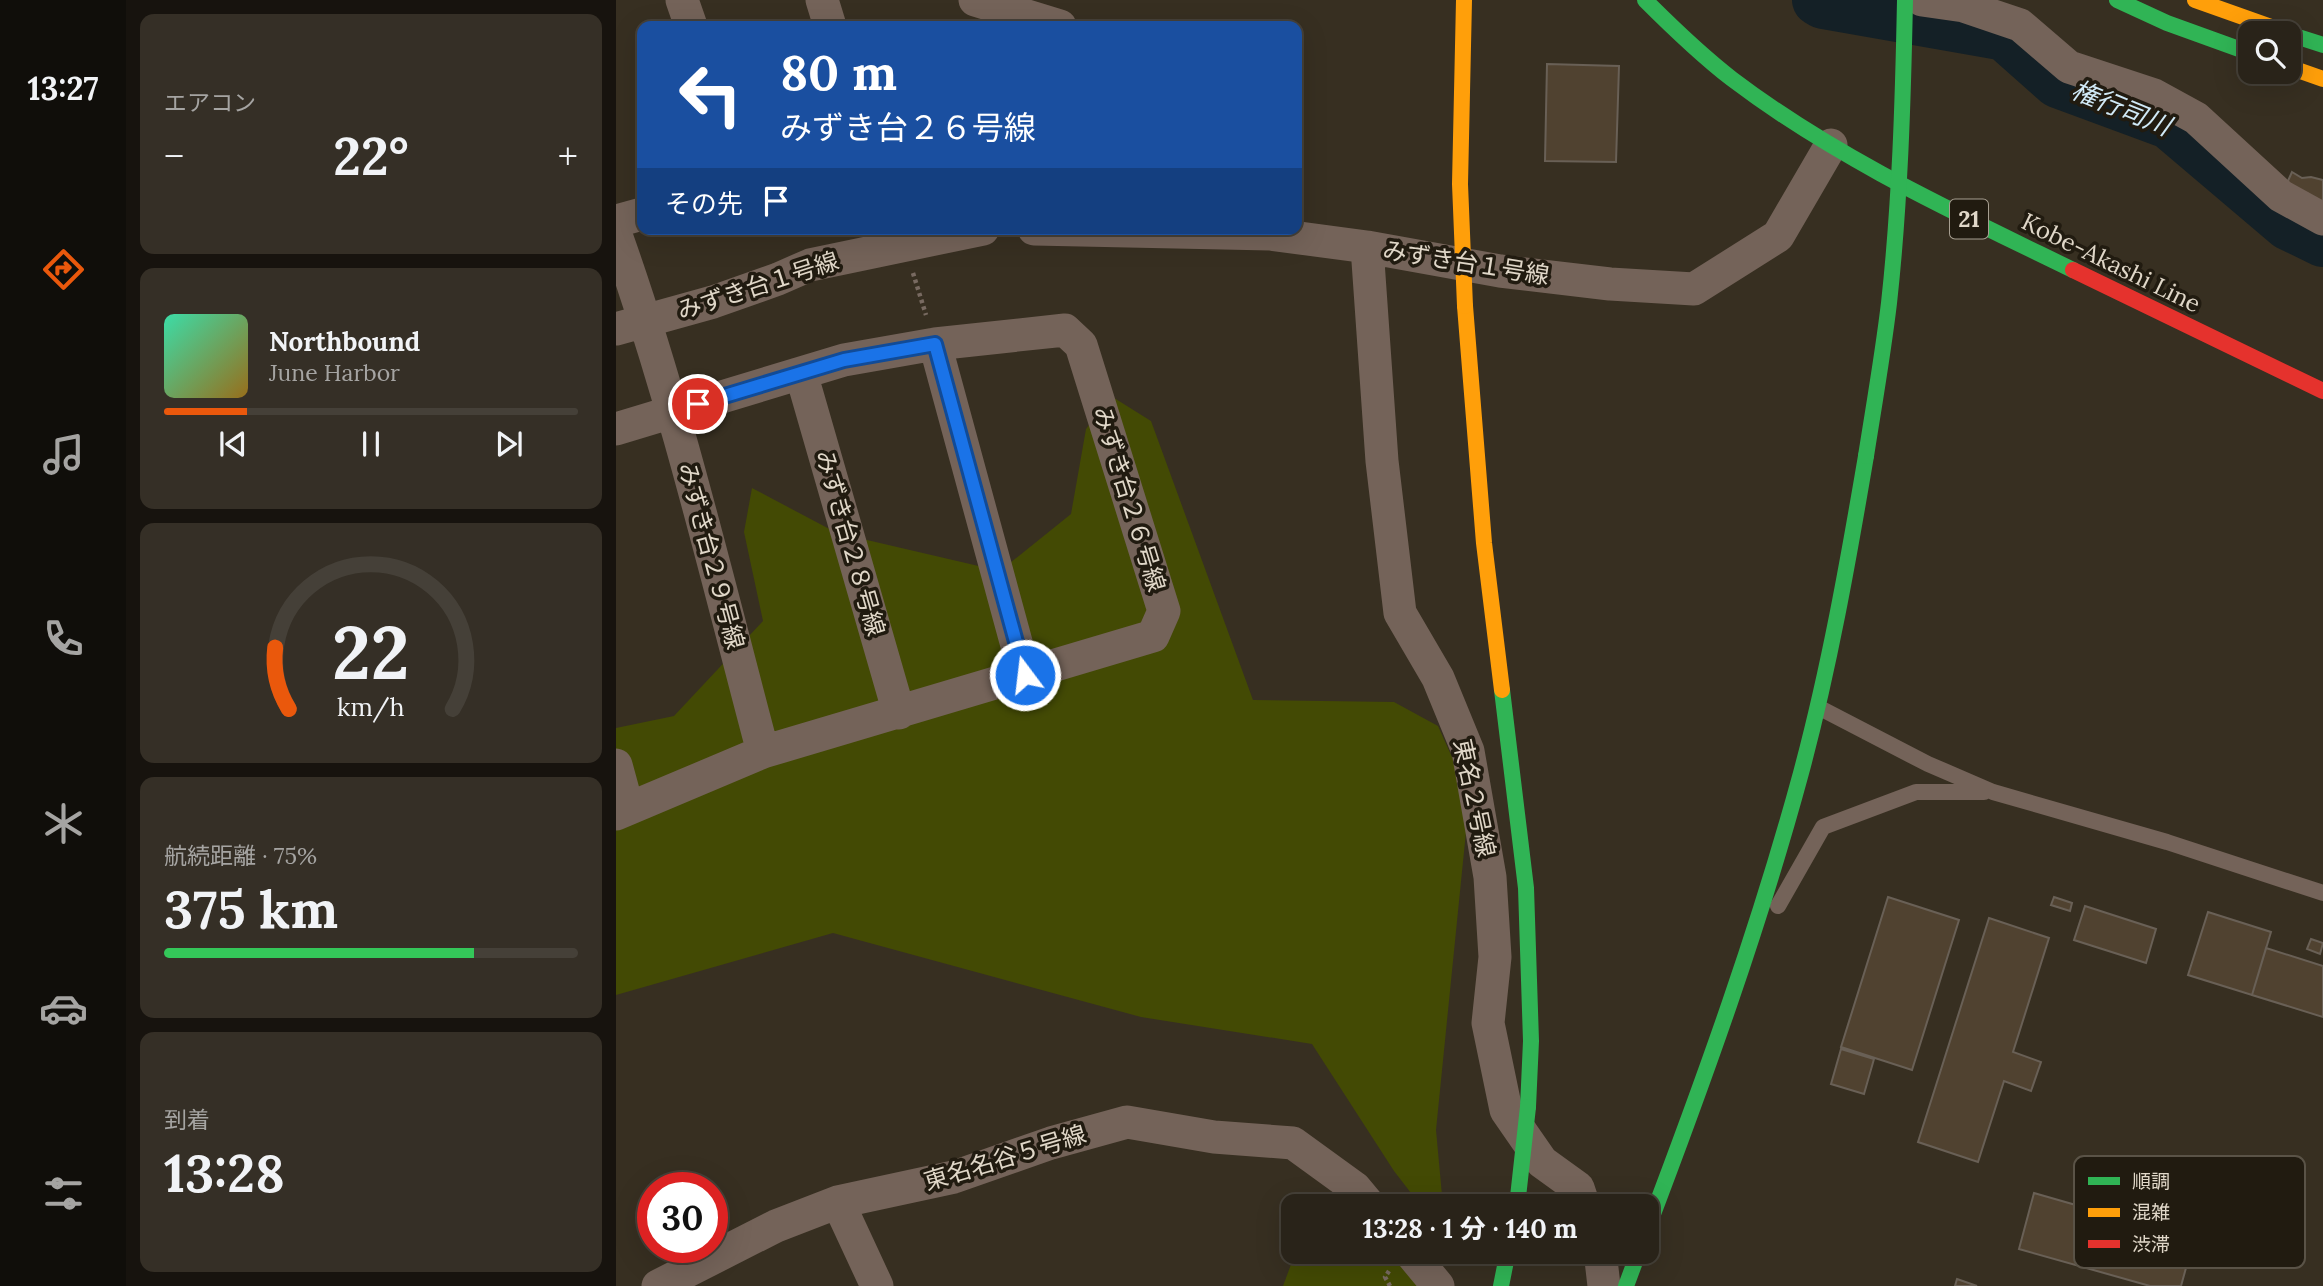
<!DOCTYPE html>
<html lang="ja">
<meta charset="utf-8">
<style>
body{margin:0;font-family:Lora,"Noto Sans JP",serif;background:#352f26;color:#f1f3f6;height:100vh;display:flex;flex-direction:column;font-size:26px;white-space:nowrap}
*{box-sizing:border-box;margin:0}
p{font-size:23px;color:#a5a4a2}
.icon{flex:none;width:38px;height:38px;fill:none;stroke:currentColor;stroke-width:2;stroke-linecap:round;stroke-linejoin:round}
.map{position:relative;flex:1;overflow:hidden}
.panel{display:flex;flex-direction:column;gap:14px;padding:14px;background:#17130e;width:490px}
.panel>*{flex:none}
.top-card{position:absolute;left:21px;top:21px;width:665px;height:214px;border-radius:14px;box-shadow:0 7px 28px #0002,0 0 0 2px #454038;background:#1a4fa0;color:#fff;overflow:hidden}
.buttons{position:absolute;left:1622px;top:21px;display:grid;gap:14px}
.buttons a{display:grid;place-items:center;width:63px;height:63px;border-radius:14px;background:#292319;box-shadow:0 7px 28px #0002,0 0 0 2px #454038;font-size:35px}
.speed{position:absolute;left:21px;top:1172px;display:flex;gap:14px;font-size:35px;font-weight:700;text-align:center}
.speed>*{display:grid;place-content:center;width:91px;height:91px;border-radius:50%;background:#292319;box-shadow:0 7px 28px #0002,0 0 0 2px #454038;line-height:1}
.speed .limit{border:10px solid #d22;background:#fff;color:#111}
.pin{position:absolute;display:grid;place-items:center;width:60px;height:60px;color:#fff;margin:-30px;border:4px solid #fff;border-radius:50%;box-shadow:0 2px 7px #0007}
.me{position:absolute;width:77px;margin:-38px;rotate:345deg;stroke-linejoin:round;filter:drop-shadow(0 0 5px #0008)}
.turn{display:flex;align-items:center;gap:24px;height:147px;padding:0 28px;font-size:32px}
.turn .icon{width:91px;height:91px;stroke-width:2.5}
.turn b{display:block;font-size:49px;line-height:60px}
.then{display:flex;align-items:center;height:66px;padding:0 28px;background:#0003;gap:14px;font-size:26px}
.big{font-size:52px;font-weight:700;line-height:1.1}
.panel .tile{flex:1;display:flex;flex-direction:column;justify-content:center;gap:10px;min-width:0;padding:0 24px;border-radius:14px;background:#352f26}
.panel .dial{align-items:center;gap:0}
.dial svg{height:182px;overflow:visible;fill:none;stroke:#454038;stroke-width:7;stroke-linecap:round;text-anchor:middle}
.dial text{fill:#f1f3f6;stroke:none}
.song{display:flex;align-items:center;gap:21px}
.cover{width:84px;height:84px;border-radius:10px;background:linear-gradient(135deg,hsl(160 70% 55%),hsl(40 70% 35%))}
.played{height:7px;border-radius:4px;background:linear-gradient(90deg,#ea580c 20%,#454038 20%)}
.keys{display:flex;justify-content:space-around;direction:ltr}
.heat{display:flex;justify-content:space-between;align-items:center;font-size:38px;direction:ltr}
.charge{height:10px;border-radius:5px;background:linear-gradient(90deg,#34c759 75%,#454038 0)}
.trip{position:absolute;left:665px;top:1194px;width:378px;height:70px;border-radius:14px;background:#292319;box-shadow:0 7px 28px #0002,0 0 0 2px #454038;font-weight:700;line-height:70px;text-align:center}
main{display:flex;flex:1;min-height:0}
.menu{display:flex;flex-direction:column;width:126px;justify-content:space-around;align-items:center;background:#100e0a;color:#a5a4a2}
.menu .icon{width:49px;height:49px}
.menu .selected{color:#ea580c}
.menu b{font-size:32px;color:#f1f3f6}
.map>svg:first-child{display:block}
.green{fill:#434a04}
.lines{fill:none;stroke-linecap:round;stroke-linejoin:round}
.river{stroke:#142026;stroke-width:52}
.building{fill:#504230;stroke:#696056;stroke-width:2}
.path{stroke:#786a61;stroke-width:4.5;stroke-dasharray:3.5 3.5;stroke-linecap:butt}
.lane{stroke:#746359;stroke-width:16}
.street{stroke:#746359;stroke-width:33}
.fast{stroke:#30b455;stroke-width:16}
.slow{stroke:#ff9f0a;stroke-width:16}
.jam{stroke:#e5322d;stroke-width:16}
.fast-bridge{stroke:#30b455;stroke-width:16}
.slow-bridge{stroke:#ff9f0a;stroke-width:16}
.route-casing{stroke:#114b97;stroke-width:18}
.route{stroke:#1a73e8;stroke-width:12}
.labels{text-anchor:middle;stroke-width:7;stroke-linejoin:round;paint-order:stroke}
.shield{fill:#211b10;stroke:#a79f91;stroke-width:2}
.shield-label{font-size:23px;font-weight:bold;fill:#e0d7c8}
.street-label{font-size:24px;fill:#e0d7c8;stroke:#211b10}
.water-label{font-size:26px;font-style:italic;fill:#d0e9f6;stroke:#211b10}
.key{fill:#211b10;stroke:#5a5347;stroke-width:2}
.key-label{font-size:19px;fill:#e0d7c8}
</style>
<main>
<nav class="menu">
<b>13:27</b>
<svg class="icon selected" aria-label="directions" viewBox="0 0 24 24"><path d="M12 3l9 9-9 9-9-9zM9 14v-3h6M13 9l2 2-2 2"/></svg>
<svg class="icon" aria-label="music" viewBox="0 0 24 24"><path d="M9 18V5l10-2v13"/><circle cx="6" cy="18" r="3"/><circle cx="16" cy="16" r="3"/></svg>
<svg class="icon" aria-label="phone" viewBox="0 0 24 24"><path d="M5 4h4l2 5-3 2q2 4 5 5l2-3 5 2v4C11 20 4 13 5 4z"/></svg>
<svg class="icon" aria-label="climate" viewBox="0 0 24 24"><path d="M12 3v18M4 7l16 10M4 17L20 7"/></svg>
<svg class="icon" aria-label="car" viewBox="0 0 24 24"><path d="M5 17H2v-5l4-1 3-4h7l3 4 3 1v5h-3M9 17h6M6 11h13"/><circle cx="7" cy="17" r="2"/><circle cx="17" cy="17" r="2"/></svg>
<svg class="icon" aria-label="filters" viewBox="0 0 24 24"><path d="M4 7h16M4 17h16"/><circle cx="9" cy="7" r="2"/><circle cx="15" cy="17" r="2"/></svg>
</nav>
<section class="panel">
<div class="tile"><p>エアコン</p>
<div class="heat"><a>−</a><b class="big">22°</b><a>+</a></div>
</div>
<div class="tile">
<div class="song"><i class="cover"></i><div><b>Northbound</b><p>June Harbor</p></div></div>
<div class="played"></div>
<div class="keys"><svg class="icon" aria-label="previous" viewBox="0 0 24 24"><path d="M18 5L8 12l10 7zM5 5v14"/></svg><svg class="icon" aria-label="pause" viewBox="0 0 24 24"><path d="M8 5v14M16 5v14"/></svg><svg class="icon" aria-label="next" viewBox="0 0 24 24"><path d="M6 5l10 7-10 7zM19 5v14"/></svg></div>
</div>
<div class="tile dial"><svg viewBox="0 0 100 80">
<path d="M14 69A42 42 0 1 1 86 69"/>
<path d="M14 69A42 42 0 0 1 8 42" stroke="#ea580c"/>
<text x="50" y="56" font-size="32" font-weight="700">22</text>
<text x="50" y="72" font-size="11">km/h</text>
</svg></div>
<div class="tile"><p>航続距離 · 75%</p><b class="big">375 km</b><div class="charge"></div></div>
<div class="tile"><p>到着</p><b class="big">13:28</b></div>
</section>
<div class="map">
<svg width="1707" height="1286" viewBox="0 0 1707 1286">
<rect width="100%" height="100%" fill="#372f21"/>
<path class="green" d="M495 396 535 421 637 700 778 702 822 726 840 766 852 812 820 1130 827 1206H805L778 1171 696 1044 525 1017 217 933 0 995V728L58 716 147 621 128 532 136 488 221 533 384 571 455 514 470 429Z
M680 1251H793L822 1286H667Z"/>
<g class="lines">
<path class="river" d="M1202 0 1207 3 1389 35 1442 82 1553 123 1672 224 1707 241"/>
</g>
<path class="building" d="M931 64 1003 66 1000 162 929 161Z
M1676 172 1686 178 1695 177 1707 180V206L1671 183Z
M1272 897 1343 920 1296 1070 1225 1047Z
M1438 897 1456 903 1454 911 1435 905Z
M1469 906 1540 929 1530 963 1458 940Z
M1592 912 1655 932 1636 995 1572 975Z
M1373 918 1433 938 1397 1052 1425 1062 1415 1091 1388 1081 1362 1162 1302 1142Z
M1695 939 1707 943 1704 954 1691 949Z
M1650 948 1707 966V1017L1636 995Z
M1225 1049 1258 1059 1248 1094 1215 1084Z
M1418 1193 1578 1239 1565 1286H1534L1403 1249Z
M1341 1279 1361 1286H1339Z"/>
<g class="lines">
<path class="path" d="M297 273 310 315
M773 1271 769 1277 774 1286"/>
<path class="lane" d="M1202 707 1312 764 1377 792 1551 842 1707 893
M1162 906 1207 827 1300 792H1368"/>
<path class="street" d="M66 0 75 26
M206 0 214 26
M359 0 444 26
M1306 0 1348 6 1404 25 1453 67 1538 95 1580 118 1665 196 1707 219
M0 221 26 214
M418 229 654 234 751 247 884 271 994 284 1078 289 1162 236 1215 145
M0 235C60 404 101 579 147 752
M751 247 766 461 784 613 822 678 852 751 874 877 879 957 872 1023 890 1110 926 1162 962 1188 968 1206
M0 329 97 302 162 279 194 265 367 229
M319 344 409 675
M185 373 283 713
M0 429 228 360 319 344 449 330 465 345 548 611 537 636 147 752 0 814
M0 765 12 809
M222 1202 261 1286
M793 1251 822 1286
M984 1251 988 1286
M42 1286 160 1226 222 1202 338 1177 435 1143 511 1122 598 1137 677 1143 739 1188 754 1206"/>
<path class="fast" d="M1029 0C1057 28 1085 55 1116 79 1220 158 1340 213 1457 270
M1501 0 1551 23 1634 53
M1673 34 1707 45
M886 690 910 888 915 1041 912 1107
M1031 1230C1088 1080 1143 928 1185 773 1213 669 1232 562 1250 456
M885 1286 892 1251
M1010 1286 1023 1251"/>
<path class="slow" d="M1579 0 1672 33
M1673 67 1707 79
M849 306 868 543 886 690"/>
<path class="jam" d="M1457 270 1707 391"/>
<path class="fast-bridge" d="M1250 456C1258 405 1267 354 1273 303 1284 203 1287 101 1289 0
M901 1206 912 1107"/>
<path class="slow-bridge" d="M848 0 844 184 849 306"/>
</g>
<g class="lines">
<g class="route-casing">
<path id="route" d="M82 404 228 360 319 344 409 675"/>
</g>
<use href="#route" class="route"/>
</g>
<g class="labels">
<rect class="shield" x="1334" y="199.5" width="38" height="39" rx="5"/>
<g class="shield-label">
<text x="1353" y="227">21</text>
</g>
<g class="street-label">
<text transform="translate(850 263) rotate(9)" y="8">みずき台１号線</text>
<text transform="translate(1495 263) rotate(26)" y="8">Kobe-Akashi Line</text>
<text transform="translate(142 286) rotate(-18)" y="8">みずき台１号線</text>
<text transform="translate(513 499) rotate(73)" y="8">みずき台２６号線</text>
<text transform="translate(234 543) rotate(74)" y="8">みずき台２８号線</text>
<text transform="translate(95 556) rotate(75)" y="8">みずき台２９号線</text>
<text transform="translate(858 798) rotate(78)" y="8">東名２号線</text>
<text transform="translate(389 1158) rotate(-17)" y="8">東名名谷５号線</text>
</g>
<g class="water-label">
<text transform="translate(1505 108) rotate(22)" y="9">権行司川</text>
</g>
</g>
<rect x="1458" y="1156" width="231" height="112" rx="10" class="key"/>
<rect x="1472" y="1177" width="32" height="8" fill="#30b455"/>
<rect x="1472" y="1208" width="32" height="9" fill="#ff9f0a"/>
<rect x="1472" y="1240" width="32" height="8" fill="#e5322d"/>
<g class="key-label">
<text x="1516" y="1188">順調</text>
<text x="1516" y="1219">混雑</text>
<text x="1516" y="1251">渋滞</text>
</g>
</svg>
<div class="buttons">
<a><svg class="icon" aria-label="search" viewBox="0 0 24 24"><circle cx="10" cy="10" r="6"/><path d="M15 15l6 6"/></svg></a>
</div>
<div class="speed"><div class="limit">30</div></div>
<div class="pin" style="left:82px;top:404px;background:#d93025"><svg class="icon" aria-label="arrive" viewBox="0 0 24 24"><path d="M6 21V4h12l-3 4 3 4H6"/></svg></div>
<svg class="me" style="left:409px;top:675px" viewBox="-20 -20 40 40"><circle r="17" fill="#1a73e8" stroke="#fff" stroke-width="3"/><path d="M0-11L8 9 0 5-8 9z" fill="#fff"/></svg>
<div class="trip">13:28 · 1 分 · 140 m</div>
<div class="top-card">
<div class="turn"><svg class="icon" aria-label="left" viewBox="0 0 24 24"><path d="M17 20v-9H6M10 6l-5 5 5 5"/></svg><div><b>80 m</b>みずき台２６号線</div></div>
<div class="then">その先<svg class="icon" aria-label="arrive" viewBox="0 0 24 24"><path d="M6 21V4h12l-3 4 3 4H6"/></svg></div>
</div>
</div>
</main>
